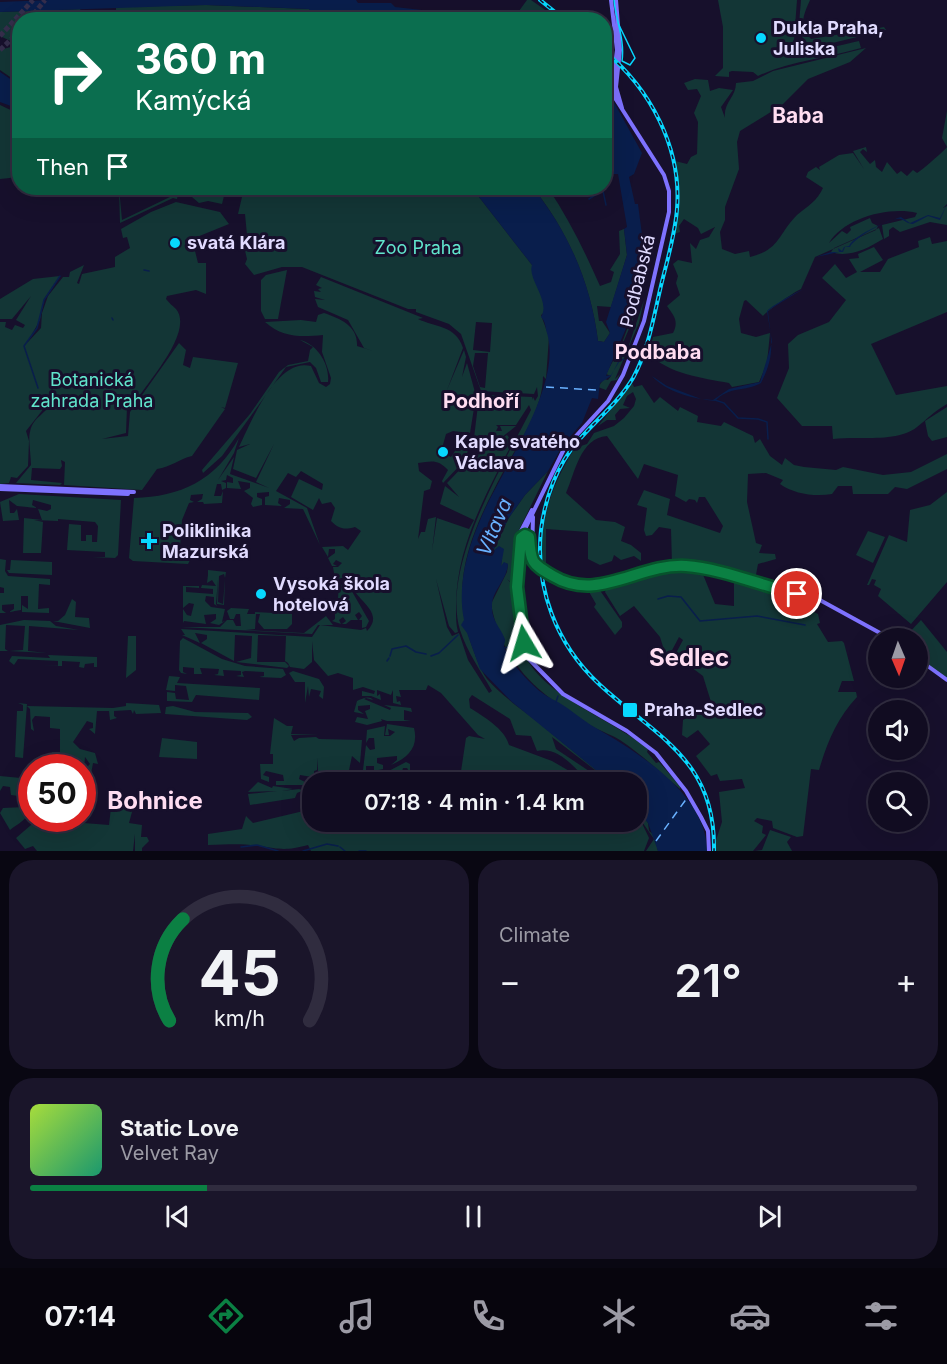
<!DOCTYPE html>
<meta charset="utf-8">
<style>
body{margin:0;font-family:Inter,sans-serif;background:#1a152a;color:#f1f3f6;height:100vh;display:flex;flex-direction:column;font-size:22px;white-space:nowrap}
*{box-sizing:border-box;margin:0}
p{font-size:20px;color:#9c9ba5}
.icon{flex:none;width:33px;height:33px;fill:none;stroke:currentColor;stroke-width:2;stroke-linecap:round;stroke-linejoin:round}
.map{position:relative;height:851px;overflow:hidden}
.details{display:flex;flex-direction:column;gap:9px;padding:9px;background:#090712;flex:1}
.details>*{flex:none}
.banner{position:absolute;left:12px;top:12px;width:600px;height:183px;border-radius:24px;box-shadow:0 6px 24px #0002,0 0 0 2px #302c3f;background:#0b6e4f;color:#fff;overflow:hidden}
.needle{width:39px;rotate:178deg}
.controls{position:absolute;left:868px;top:628px;display:grid;gap:12px}
.controls a{display:grid;place-items:center;width:60px;height:60px;border-radius:50%;background:#110c21;box-shadow:0 6px 24px #0002,0 0 0 2px #302c3f;font-size:30px}
.speed{position:absolute;left:18px;top:754px;display:flex;gap:12px;font-size:30px;font-weight:700;text-align:center}
.speed>*{display:grid;place-content:center;width:78px;height:78px;border-radius:50%;background:#110c21;box-shadow:0 6px 24px #0002,0 0 0 2px #302c3f;line-height:1}
.speed .limit{border:9px solid #d22;background:#fff;color:#111}
.pin{position:absolute;display:grid;place-items:center;width:51px;height:51px;color:#fff;margin:-26px;border:3px solid #fff;border-radius:50%;box-shadow:0 2px 6px #0007}
.me{position:absolute;width:66px;margin:-33px;rotate:353deg;stroke-linejoin:round;filter:drop-shadow(0 0 4px #0008)}
.turn{display:flex;align-items:center;gap:21px;height:126px;padding:0 24px;font-size:27px}
.turn .icon{width:78px;height:78px;stroke-width:2.5}
.turn b{display:block;font-size:42px;line-height:51px}
.then{display:flex;align-items:center;height:57px;padding:0 24px;background:#0003;gap:12px;font-size:22px}
.big{font-size:45px;font-weight:600;line-height:1.1}
.details .card{flex:1;display:flex;flex-direction:column;justify-content:center;gap:9px;min-width:0;padding:0 21px;border-radius:24px;background:#1a152a}
.details .dial{align-items:center;gap:0}
.dial svg{height:156px;overflow:visible;fill:none;stroke:#302c3f;stroke-width:7;stroke-linecap:round;text-anchor:middle}
.dial text{fill:#f1f3f6;stroke:none}
.song{display:flex;align-items:center;gap:18px}
.cover{width:72px;height:72px;border-radius:9px;background:linear-gradient(135deg,hsl(80 70% 55%),hsl(160 70% 35%))}
.played{height:6px;border-radius:3px;background:linear-gradient(90deg,#0b8043 20%,#302c3f 20%)}
.keys{display:flex;justify-content:space-around;direction:ltr}
.heat{display:flex;justify-content:space-between;align-items:center;font-size:33px;direction:ltr}
.details .tiles{flex:1;display:grid;gap:9px;grid-template-columns:1fr 1fr}
.card:last-child{grid-column:span 2}
.trip{position:absolute;left:302px;top:772px;width:345px;height:60px;border-radius:24px;background:#110c21;box-shadow:0 6px 24px #0002,0 0 0 2px #302c3f;font-weight:600;line-height:60px;text-align:center}
.tab-bar{display:flex;height:96px;justify-content:space-around;align-items:center;background:#07050d;color:#9c9ba5}
.tab-bar .icon{width:42px;height:42px}
.tab-bar .current{color:#0b8043}
.tab-bar b{font-size:27px;color:#f1f3f6}
.map>svg:first-child{display:block}
.green{fill:#133636;fill-rule:evenodd}
.water{fill:#091e4c}
.lines{fill:none;stroke-linecap:round;stroke-linejoin:round}
.stream{stroke:#091e4c;stroke-width:1.5}
.ferry{stroke:#69b1ff;stroke-width:1.5;stroke-dasharray:8 6;stroke-linecap:butt}
.trunk-tunnel{stroke:#352e4c;stroke-width:5;stroke-dasharray:5 2.5;stroke-linecap:butt}
.secondary{stroke:#7e72ff;stroke-width:4}
.tram{stroke:#07d8ff;stroke-width:1.5}
.rail-casing{stroke:#07d8ff;stroke-width:4}
.rail{stroke:#17102c;stroke-width:1.5;stroke-dasharray:4.5;stroke-linecap:butt}
.secondary-bridge{stroke:#7e72ff;stroke-width:4}
.route-casing{stroke:#07532c;stroke-width:15}
.route{stroke:#0b8043;stroke-width:10}
.poi-dot{fill:#07d8ff;stroke:#17102c;stroke-width:2}
.labels{text-anchor:middle;stroke-width:6;stroke-linejoin:round;paint-order:stroke}
.poi-label{font-size:18px;font-weight:bold;fill:#e1dbff;stroke:#17102c;text-anchor:start}
.park-label{font-size:18px;fill:#61e5cc;stroke:#17102c}
.street-label{font-size:18px;fill:#e1dbff;stroke:#17102c}
.neighbourhood-label{font-size:20px;font-weight:bold;fill:#ffddf1;stroke:#17102c}
.water-label{font-size:20px;font-style:italic;fill:#69b1ff;stroke:#17102c}
.quarter-label{font-size:21px;font-weight:bold;fill:#ffddf1;stroke:#17102c}
.district-label{font-size:24px;font-weight:bold;fill:#ffddf1;stroke:#17102c}
</style>
<div class="map">
<svg width="947" height="851" viewBox="0 0 947 851">
<rect width="100%" height="100%" fill="#17102c"/>
<path class="green" d="M527 0H531L558 19H532L519 11Z
M718 0H797L794 40C817 54 832 47 859 41L861 48C827 58 790 61 758 76L753 72 732 71 729 72V77L715 76 723 68V27Z
M801 0H810C804 14 798 25 811 39L884 27 886 30 820 46C793 45 800 19 801 0Z
M206 5 309 9 312 12H185L184 19 118 20 119 12 138 11H116V7Z
M80 9 83 14 108 13 95 16 110 14 113 19 20 20 19 45 0 36V12Z
M14 46 19 66V83L0 70V50Z
M866 48 850 62 808 79 782 105 740 131 737 142 739 169 725 207V220L720 232 722 249 735 254 749 251 750 257C780 250 778 234 797 215 808 206 817 201 823 188L806 177 808 172 816 167 820 170 819 167 839 155 853 153 864 169 853 151 866 147 867 152 863 149 860 152 870 164 875 160 876 167 882 172 887 162 897 174 901 171 907 176 913 170 917 173C921 171 944 151 947 147L942 138 947 111V204L943 208 947 206V225L930 222 900 232 893 227 889 230V236L884 239 882 225 915 217 917 213C889 206 844 218 829 243L842 231 847 234 851 230 850 227 870 218 872 223 878 226 876 230 815 257 801 289C794 292 768 310 763 316L746 300 744 301 739 319 741 333 756 337 770 333 767 363 759 382 732 387 729 383C703 378 667 374 649 353L653 337 673 333C679 321 674 316 667 306L680 295 676 283 678 276 673 264 678 260 692 263 690 243 696 249 700 240 709 237 715 227 701 234 698 228 684 219 679 226 680 232 674 234 679 199 675 161 687 164 691 157 697 154 698 122 694 113 701 96 697 89 688 90 684 83 695 79 708 80 710 91 719 88 733 90 721 107 725 118C723 103 736 97 736 83L753 81 773 71Z
M0 105 19 114V177L0 179Z
M119 188 122 220 172 196 174 188H192L212 193 214 188H226L222 204 208 201 199 203 192 197 178 194 177 199 173 198 120 223Z
M237 188H472L532 265C532 281 545 296 545 312L541 315 549 337 546 379 543 376C543 411 518 443 502 474 472 531 448 582 472 646 476 657 480 669 487 679 502 696 521 709 539 723 564 744 588 763 612 783L552 737 556 749 607 783H591C589 777 585 778 581 774 570 762 555 747 537 751L531 736 516 735 510 719 472 695 469 699 470 708C483 716 505 729 509 745L552 761 590 783H417V770L439 772 446 779 460 778 466 738 469 736 485 739 478 735 441 693 428 685 426 690H399L401 697 396 696 397 702 400 701 401 705 393 703V690L391 695 377 690V696L380 694 381 700 371 696H362V691L374 694 375 691 363 687 353 690V678L338 673 328 676 314 660 312 641V662L304 669 290 667 288 663 285 661 286 636 258 635 257 662H285L289 666 287 668 236 662 251 658 252 636 235 635 234 661 201 643 207 639V635L195 633 200 643 182 635H185L181 629 312 637 320 625 361 630 366 628 367 631C386 612 355 600 351 584L342 582 346 581 345 577 338 579 337 574 336 579 341 582 335 579 333 567H338L342 563 336 560 333 564 337 566H332L328 558 335 553V549H329L328 557 322 547 343 546 348 550 361 531 355 527C344 530 339 529 331 521L335 508 331 502 322 504 319 498 313 510 291 497 299 479 322 490 323 484 301 471 296 477 288 473 276 491 307 508 320 545 303 509 284 508 290 504V500L279 498 278 503 282 506 265 505V497L269 496V492L257 493V497L262 499V505L253 507 251 504 253 498 244 491 250 488V483L238 481 241 489 227 488V482L233 483V478L227 475 226 480 221 481 226 483V488L222 490 221 484H217L214 496H221L223 491 222 503 204 504 203 502H197L202 499 203 494 191 495 190 500 194 502 189 503 182 520 179 561H185L186 550H188L187 553 193 554 188 564 133 561 129 558 134 498C180 497 216 480 239 438L234 453 218 480 234 457 230 474 269 488 256 482 274 444 256 478 233 469 237 450 250 444 239 447C251 422 277 357 311 366L319 383 326 387 330 384 331 378 322 352 323 335C301 337 283 338 265 322L301 320 316 322 318 315 324 313C341 319 358 326 357 346L373 351 364 348 348 320 318 307 315 299 325 300 315 297 314 291 321 292 318 289 322 288 316 285 321 277 423 318 418 319C434 327 456 325 463 348L447 390 464 350 466 357 462 377 467 363 476 396 470 433 453 431 446 434 441 452 451 457 455 451 454 446 469 444 466 459 443 483 442 481 448 470C438 459 432 461 418 463L419 471 432 481 430 489 424 491 418 539 421 532H425L428 519 436 517 432 551 437 518 469 529 474 520 440 504 445 486 459 497 447 483 449 481 469 460 507 435 511 440 516 436C488 490 455 547 456 609 456 617 456 625 458 632L455 633 449 626 436 579 447 627 452 636 459 633 468 660 489 693 492 691C481 671 467 652 460 630 441 567 503 465 531 410L529 405 516 425H496L498 427 496 431H502L500 426H516L501 438H474L478 405 484 404 487 395 532 397V400L533 397 535 401 538 396 537 387 534 394 481 391 461 334 449 324 416 312V309H408L302 267H282L254 275 245 264 247 259 243 242 247 235 245 214H238L242 197H239ZM476 322 492 323 490 352 473 350ZM475 353H488L485 388 480 387 473 366Z
M533 188H548C569 219 585 252 600 286L611 282 614 272 610 270 620 254 619 231 624 229 627 255 611 307 597 306 599 321H602L610 333 604 342 598 341C591 284 568 231 533 188Z
M176 202 220 212 229 224 192 239 198 263H206V294L196 290 167 296 166 299C169 303 173 306 176 309 195 332 144 386 133 405L127 407 126 433 102 439 128 436 130 412 179 343 186 350 183 365 190 368 193 357 238 363 225 408 221 407 225 409 192 456C179 459 171 467 157 469L142 490 64 485 65 462 61 460 62 466 60 469 32 468 31 480 62 483 60 485 16 483 31 465C31 456 28 439 30 432 34 410 59 416 51 378L52 398 26 431 29 441 28 466 17 478 11 477 9 483 0 484V322H6L5 327 12 330 15 325 23 328 25 325 16 320 31 296 12 319H0V299L33 279 60 276 44 299 40 320 27 343 41 328 42 313 48 296 63 277H69L70 272 84 265 77 283 79 284 82 274 115 267V257L130 248 127 237 123 238 121 229 151 212Z
M879 228 883 239C867 249 848 258 831 252L834 248Z
M930 237 932 244 947 241V312L871 344 896 395 947 386V404C936 410 927 419 917 427 897 443 858 436 833 439L832 426H802L777 398 789 368 788 344 798 335 829 322 846 300 822 278 835 264 846 278 857 272 849 259 859 258 858 254 874 247 883 260 860 272H880L888 259 919 247 918 241Z
M287 270 278 319H265L261 311V280L266 275Z
M644 300 639 323 615 379 620 374 617 380 611 381 606 390 598 387 604 379 608 380 611 376 606 374 613 361 615 362 637 302 640 303 617 357H625Z
M300 340C317 344 330 364 328 382H321L316 368 310 362 286 367 222 456 203 473 202 470 250 414 279 372 288 365 308 361 310 350 313 347Z
M632 383 634 387 642 385 654 403 660 397 678 411 680 407 698 416 697 422 721 426 724 422 753 436 755 443 760 439 770 456 782 465 785 458 794 465 804 467 836 470 843 467 883 475 911 472 947 454V469L907 489 895 487 888 494H853L852 486H838L832 494C815 497 794 494 780 484L783 480 766 473 748 474 747 502 756 543 762 545 759 553 775 554 776 559 758 564 755 580 706 567 672 564 671 529 659 527 652 535 646 536 644 530 647 508 637 505 644 490 670 499 667 515 720 533 723 526 705 497H699L697 503 695 500 689 499 686 502 675 496 678 475 644 464 638 479 607 436C580 438 575 473 566 493L596 520 615 522 625 527 621 541 631 545 641 553V561L634 556 621 560 614 555 612 561 600 565 588 559V532L546 529V569L542 567C539 522 551 485 575 448L587 444 594 433 614 426 624 418 634 406 636 399 633 392 627 396 623 405 630 408 620 409 615 415 616 420H607L598 426Z
M947 407V437L932 441 928 436 925 421Z
M548 471 515 538 513 584 507 579 511 583 515 603 517 599C519 617 517 638 526 657 544 696 615 721 648 749L647 752 656 763 659 762 680 786V789C661 773 641 754 620 740 612 735 603 732 595 728 542 696 503 668 491 604L507 572 508 564 504 563 501 567 502 555 493 551 508 519 525 495Z
M947 492V582L911 624 878 596 881 589 874 585 876 580 872 579 869 585H867L889 535 907 542 910 510 930 505Z
M19 494 121 500 118 555 115 558 92 557H105V552L67 550 69 524 81 525V541H86V535H92V542H97L98 526 95 522 58 519V521L34 520 43 522 41 553H23L24 518 42 520 38 509 47 511 51 509V505L33 500 32 505 37 508 17 506 9 500 10 513H14L17 509 19 520 3 521 0 502Z
M868 531 885 537 873 563 856 555Z
M0 559 6 560 5 571 8 576 50 579V585L39 584 38 609 49 608V613L22 612V605L28 609V596H21V610L9 612 14 609V604L2 605V610L6 613H0V593H4V588L0 587Z
M11 560 52 562V575L9 573 7 570H10Z
M669 569 702 572 715 604 734 606V581L808 600 806 608 818 614 820 623 817 624 828 642 842 641 844 643 854 681H842L838 692H856L857 697C837 718 827 743 819 770L811 769 803 836 797 837 773 828 772 821 757 818 754 821 763 826 762 833 766 835 753 851H716V840L722 822 719 792 745 788 742 779 720 781 717 774 711 776 696 756 710 744 698 730 687 738 682 735 683 720 712 705 703 676 675 655 683 640 679 637 670 654 665 653 660 637 634 606 620 616 605 592 608 586 610 588Z
M790 569 820 592 819 596 780 586Z
M208 570 226 572 225 578 224 574 219 576 218 602 223 604 225 578 224 605 217 604 218 579 216 604 217 606 214 604V597L206 596 205 601 211 607 225 609 222 622 225 621 219 625 210 623 216 619V614L204 615 206 624 184 621 183 623V609L187 615 191 616 194 604 189 603 183 608V586H199V588L186 587V592L213 594V589L201 588 202 585 216 586 212 580 207 583 208 575H219H208Z
M339 584 350 588 369 621 366 627 362 628V620H359L362 616 359 612 355 615 358 620H351L346 624H342L346 621 343 617 339 620 341 624 332 621 335 619V611H338L342 608 341 604 336 603 335 607 338 610 335 609 334 602 337 599H346L338 598Z
M594 587 599 589 622 622V627L615 635 594 607 596 604 588 590Z
M72 599 76 602 75 617 89 618 90 628 53 621H58L65 615Z
M231 608 249 609 247 614H255V612L292 614V624L287 629H264L258 622 260 614H256L255 629 246 630 304 633 326 616 333 625H318L312 634 181 627H220L227 620H233L236 626H241L240 614H236L234 619H230L227 611Z
M24 620 50 621 56 626 79 630 29 626 28 651 47 653 9 651 23 650 25 626 6 625 5 649 8 651H0V625Z
M921 620 947 652V680L918 658V639L908 634Z
M128 636H136V670L126 678Z
M183 638 222 659 245 666 283 669 286 675 281 678 259 677 264 676V672L245 671 242 672 244 677 236 676 241 675V671L223 670 224 676 214 675 218 674 219 669 200 668 202 674H194V668L183 667V672L187 674 181 673 179 670 180 641Z
M48 655 97 657V667H90H94V663L85 664 84 668 79 667 80 662 62 661V666L39 665 58 666V661L18 659 14 665 9 661 12 656 50 658Z
M293 671 319 679 324 687 323 699 319 696 321 691 311 689 309 697 308 686 305 703V682H295L289 673Z
M169 676 180 677 177 683 260 688 259 700 196 695 192 702 167 701V692L175 693 176 699 189 700 186 686 175 685V691L166 690Z
M366 698 364 699 390 710 391 708 384 705 411 708 412 712 404 710V720L411 721H387L381 719 382 721 367 725 355 722 357 717 368 719 365 711 370 709V705L358 706V710L364 714 354 712 357 701C362 699 369 695 373 700Z
M18 703 27 704 23 758 15 757 17 711H23V705Z
M126 703 159 705 161 713 136 714 134 710 133 714 131 710 114 711V716L117 718 110 720 109 711H97L95 734 89 729 93 728V723L87 721 73 742 80 749 95 753 98 764 93 763 90 780 83 779V771L90 764 85 757 84 770 64 768 65 756 59 761 61 768H54L55 765 40 768 58 764V759L51 764 52 752H60V729L50 728V717L35 716 32 720 34 731 31 729 30 709 27 706 113 708 126 706Z
M173 706 195 712 248 713 252 717 247 720 165 714 166 707Z
M274 718 287 726H293L291 734H319L291 735 294 741 299 738 316 737 319 739 362 740 360 763 352 756 348 775 352 776 355 771H361L358 779 338 783 334 778 330 783H317L318 774 321 771H318V758L317 770 314 771 315 783 312 782V777L300 775 299 779 305 782V785H276V781H284L283 775 266 771 263 775 269 777V782L261 779 260 764H273V754H270Z
M387 724 414 728C419 748 407 758 391 765L397 760V756L377 758V763L383 765V769L374 771V766H366V772L375 773 365 776 363 770 366 745 370 750 375 749 374 738H369L366 743 367 730 385 726 384 736H390L395 732 388 729 389 735H385Z
M162 738 197 742V759L159 757Z
M406 762 410 764V773L407 768H403L399 783H389L387 780 356 783 381 775Z
M0 776 31 779V787L29 788 26 797 11 795 10 787 3 786 0 791Z
M258 782 272 788 273 786 293 789 282 791 299 789 312 793 304 796 302 791 297 793 295 798 250 805 248 794 277 791 248 792Z
M112 799 135 801 129 823 142 825 141 837H147L149 841 142 848V851H135V834L133 851H37L33 846 25 849 16 838 31 825 33 819 109 825Z
M31 802C32 817 21 822 10 830L0 813 3 808 25 807Z
M636 806 648 823 649 831 654 835 658 851H646L654 839 640 819 649 838 644 851H311L308 845C285 851 281 849 258 846 239 843 225 845 208 845V834L242 829 246 816 253 823 312 809V822H636Z
M770 830 791 837 787 842 792 851H755L762 850Z"/>
<path class="water" d="M50 0H356L358 3H391L395 7 501 19H417L363 13 360 16 312 12 309 9 206 5 0 12V2Z
M0 72 19 85V109L0 102Z
M605 86 642 153 634 174 629 177 635 204H638L644 250 639 297 646 290 637 302 606 376 611 375 621 359H626L618 362 611 376 600 383 598 399 592 398 582 423 563 445 548 471 525 495 508 519 493 551 499 546 504 549 501 566 504 562 508 564C507 580 492 591 492 605 491 620 500 627 504 637 507 643 502 643 505 649 512 664 524 677 536 688 542 694 552 699 558 702 572 710 583 721 596 728 639 753 707 795 707 851H658L648 823 636 806V783H612L512 702 480 669 467 633 461 625 464 620C457 586 467 550 481 518 502 468 563 386 547 333 545 327 546 322 541 317 551 301 527 279 532 265L472 188H533C568 231 591 283 598 341L604 342 610 333 606 322 627 255 624 229 627 227 618 174H611L605 145Z
M947 204 940 220 928 216 913 224C907 224 905 220 900 219 890 217 853 239 850 247H845L843 252H831L816 257 802 290C796 293 773 307 768 311 771 341 776 354 761 383 745 392 729 386 715 401 694 399 666 392 652 376L667 386 701 399 713 400 729 389 760 382 772 342 767 311C770 307 796 292 802 290L816 257 839 252 838 248 842 251 844 247 849 246C855 234 888 221 901 217L910 223 928 215 940 218Z"/>
<g class="lines">
<path class="stream" d="M366 190 377 188
M603 191 606 205
M589 199 600 192 602 188
M144 270 149 271
M112 318 113 320
M638 361 643 364
M38 388 24 346 37 328 44 300 60 276
M715 400 724 403 738 418 758 419 767 422 768 439
M658 599 668 596 681 597 700 621 757 616 805 625
M504 648 535 641
M390 656 392 649 406 646 416 652 426 654
M431 656 439 653 458 635
M387 661 389 658
M556 702 558 696
M241 847 257 845 278 851
M340 847 345 851
M303 851 327 844 338 846
M359 851H366"/>
<path class="ferry" d="M546 387 596 390
M656 841 687 798"/>
<path class="trunk-tunnel" d="M29 20 45 0
M0 36 33 0
M0 50 20 31"/>
<path class="secondary" d="M616 0 620 50 616 87 622 108
M0 486 134 492
M0 489 128 494
M525 529 564 449 608 401 623 375 644 321 669 212V191L664 175 615 98 613 80 617 50 611 0
M524 530 520 542 517 587 527 657 563 694 627 731 656 753 686 791 701 817 708 831 709 851
M524 530 529 538 530 558 536 566
M520 533 532 510
M532 554 533 517
M546 572 565 583 583 587 617 581 660 568 693 567 818 599 891 639
M918 659 947 680"/>
<path class="tram" d="M614 0C616 21 625 39 622 61L630 65 635 58 618 23"/>
<g class="rail-casing">
<path id="rail" d="M540 0 565 20
M604 51C650 88 682 148 677 209 675 236 666 264 660 290 653 320 648 351 633 378 618 403 596 420 578 441 557 465 545 498 541 530 535 588 556 644 599 684 656 737 716 759 714 851"/>
</g>
<use href="#rail" class="rail"/>
<path class="secondary-bridge" d="M536 566 546 572"/>
</g>
<g class="lines">
<g class="route-casing">
<path id="route" d="M524 643 517 587 521 538 525 535 529 537C531 563 531 563 553 576 598 603 639 563 686 566 719 568 763 586 797 594"/>
</g>
<use href="#route" class="route"/>
</g>
<g class="poi-dot">
<circle cx="761" cy="38" r="6"/>
<circle cx="175" cy="243" r="6"/>
<circle cx="443" cy="452" r="6"/>
<path d="M146 532h6v6h6v6h-6v6h-6v-6h-6v-6h6z"/>
<circle cx="261" cy="594" r="6"/>
<rect x="622" y="702" width="16" height="16" rx="3"/>
</g>
<g class="labels">
<g class="poi-label">
<text x="773" y="34">Dukla Praha,<tspan x="773" dy="21">Juliska</tspan></text>
<text x="187" y="249">svatá Klára</text>
<text x="455" y="448">Kaple svatého<tspan x="455" dy="21">Václava</tspan></text>
<text x="162" y="537">Poliklinika<tspan x="162" dy="21">Mazurská</tspan></text>
<text x="273" y="590">Vysoká škola<tspan x="273" dy="21">hotelová</tspan></text>
<text x="644" y="716">Praha-Sedlec</text>
</g>
<g class="park-label">
<text x="418" y="254">Zoo Praha</text>
<text x="92" y="386">Botanická<tspan x="92" dy="21">zahrada Praha</tspan></text>
</g>
<g class="street-label">
<text transform="translate(638 281) rotate(-76)" y="6">Podbabská</text>
</g>
<g class="neighbourhood-label">
<text x="658" y="359">Podbaba</text>
<text x="481" y="408">Podhoří</text>
</g>
<g class="water-label">
<text transform="translate(494 527) rotate(-67)" y="7">Vltava</text>
</g>
<g class="quarter-label">
<text x="798" y="123">Baba</text>
</g>
<g class="district-label">
<text x="689" y="666">Sedlec</text>
<text x="155" y="809">Bohnice</text>
</g>
</g>
</svg>
<div class="controls">
<a><svg class="needle" viewBox="-14 -14 28 28"><path d="M0-13l5 13h-10z" fill="#e53935"/><path d="M0 13l5-13h-10z" fill="#9c9ba5"/></svg></a>
<a><svg class="icon" aria-label="sound" viewBox="0 0 24 24"><path d="M4 9h4l5-4v14l-5-4H4zM17 9q2 3 0 6"/></svg></a>
<a><svg class="icon" aria-label="search" viewBox="0 0 24 24"><circle cx="10" cy="10" r="6"/><path d="M15 15l6 6"/></svg></a>
</div>
<div class="speed"><div class="limit">50</div></div>
<div class="pin" style="left:797px;top:594px;background:#d93025"><svg class="icon" aria-label="arrive" viewBox="0 0 24 24"><path d="M6 21V4h12l-3 4 3 4H6"/></svg></div>
<svg class="me" style="left:524px;top:643px" viewBox="-20 -20 40 40"><path d="M0-17L14 15 0 8-14 15z" fill="#0b8043" stroke="#fff" stroke-width="4"/></svg>
<div class="trip">07:18 · 4 min · 1.4 km</div>
<div class="banner">
<div class="turn"><svg class="icon" aria-label="right" viewBox="0 0 24 24"><path d="M7 20v-9h11M14 6l5 5-5 5"/></svg><div><b>360 m</b>Kamýcká</div></div>
<div class="then">Then<svg class="icon" aria-label="arrive" viewBox="0 0 24 24"><path d="M6 21V4h12l-3 4 3 4H6"/></svg></div>
</div>
</div>
<section class="details">
<div class="tiles">
<div class="card dial"><svg viewBox="0 0 100 80">
<path d="M14 69A42 42 0 1 1 86 69"/>
<path d="M14 69A42 42 0 0 1 21 17" stroke="#0b8043"/>
<text x="50" y="56" font-size="32" font-weight="700">45</text>
<text x="50" y="72" font-size="11">km/h</text>
</svg></div>
<div class="card"><p>Climate</p>
<div class="heat"><a>−</a><b class="big">21°</b><a>+</a></div>
</div>
<div class="card">
<div class="song"><i class="cover"></i><div><b>Static Love</b><p>Velvet Ray</p></div></div>
<div class="played"></div>
<div class="keys"><svg class="icon" aria-label="previous" viewBox="0 0 24 24"><path d="M18 5L8 12l10 7zM5 5v14"/></svg><svg class="icon" aria-label="pause" viewBox="0 0 24 24"><path d="M8 5v14M16 5v14"/></svg><svg class="icon" aria-label="next" viewBox="0 0 24 24"><path d="M6 5l10 7-10 7zM19 5v14"/></svg></div>
</div>
</div>
</section>
<nav class="tab-bar">
<b>07:14</b>
<svg class="icon current" aria-label="directions" viewBox="0 0 24 24"><path d="M12 3l9 9-9 9-9-9zM9 14v-3h6M13 9l2 2-2 2"/></svg>
<svg class="icon" aria-label="music" viewBox="0 0 24 24"><path d="M9 18V5l10-2v13"/><circle cx="6" cy="18" r="3"/><circle cx="16" cy="16" r="3"/></svg>
<svg class="icon" aria-label="phone" viewBox="0 0 24 24"><path d="M5 4h4l2 5-3 2q2 4 5 5l2-3 5 2v4C11 20 4 13 5 4z"/></svg>
<svg class="icon" aria-label="climate" viewBox="0 0 24 24"><path d="M12 3v18M4 7l16 10M4 17L20 7"/></svg>
<svg class="icon" aria-label="car" viewBox="0 0 24 24"><path d="M5 17H2v-5l4-1 3-4h7l3 4 3 1v5h-3M9 17h6M6 11h13"/><circle cx="7" cy="17" r="2"/><circle cx="17" cy="17" r="2"/></svg>
<svg class="icon" aria-label="filters" viewBox="0 0 24 24"><path d="M4 7h16M4 17h16"/><circle cx="9" cy="7" r="2"/><circle cx="15" cy="17" r="2"/></svg>
</nav>
